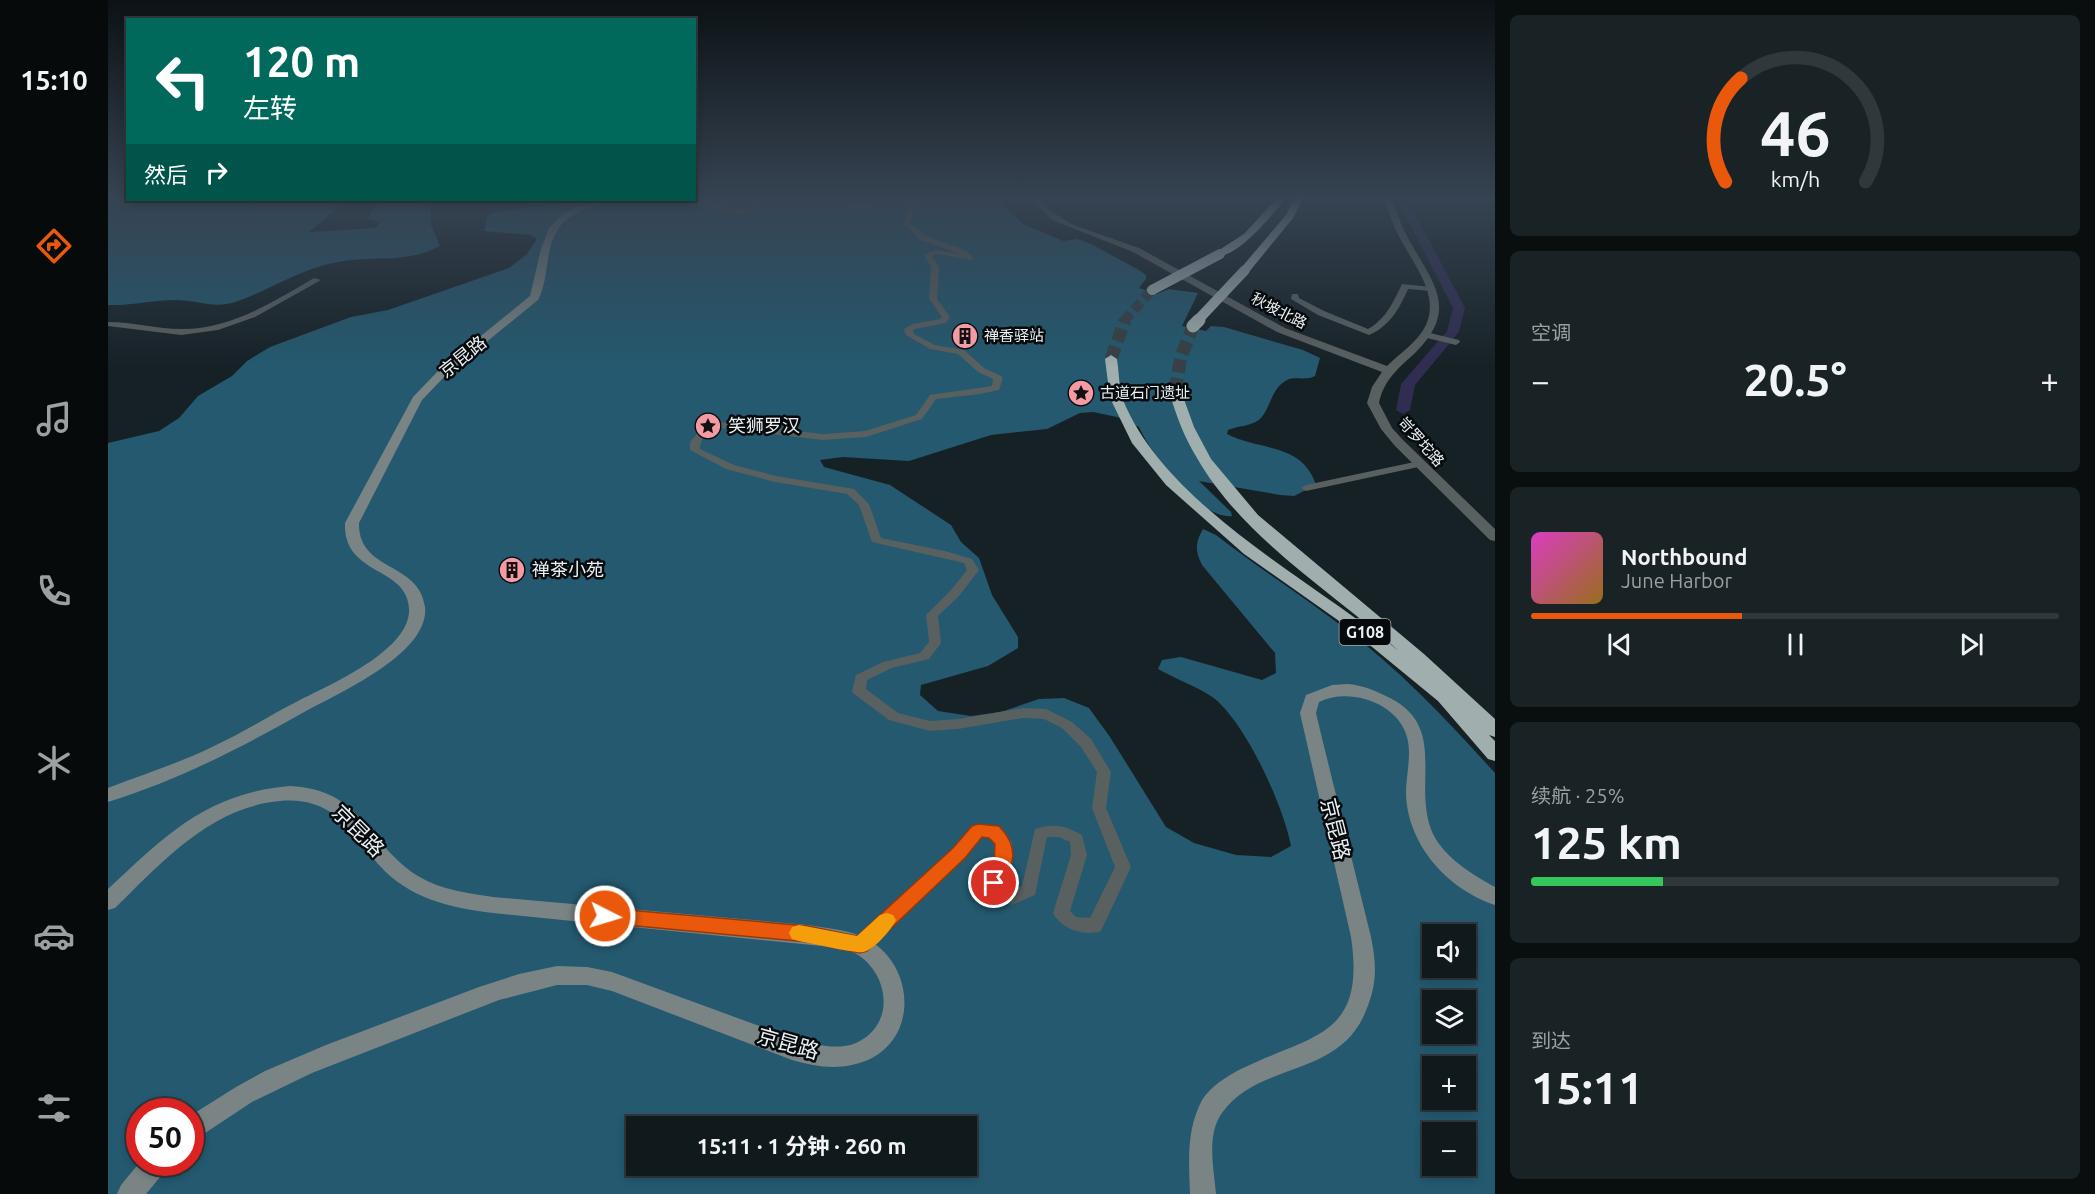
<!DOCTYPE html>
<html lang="zh">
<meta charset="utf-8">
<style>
body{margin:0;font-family:Ubuntu,"Noto Sans SC",sans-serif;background:#192225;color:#f1f3f6;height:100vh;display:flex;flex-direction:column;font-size:22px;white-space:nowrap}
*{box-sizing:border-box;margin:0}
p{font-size:20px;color:#9ca0a3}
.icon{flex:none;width:33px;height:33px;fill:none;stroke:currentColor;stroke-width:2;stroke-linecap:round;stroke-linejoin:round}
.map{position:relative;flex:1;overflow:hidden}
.details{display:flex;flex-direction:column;gap:15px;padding:15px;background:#090e0f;width:600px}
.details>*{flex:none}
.banner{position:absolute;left:18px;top:18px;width:570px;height:183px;border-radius:0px;box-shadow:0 3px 9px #0003,0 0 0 2px #30383b;background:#00695c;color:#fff;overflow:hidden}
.controls{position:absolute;left:1314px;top:924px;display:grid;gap:12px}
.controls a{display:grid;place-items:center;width:54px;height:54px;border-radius:0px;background:#10191c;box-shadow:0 3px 9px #0003,0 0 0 2px #30383b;font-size:30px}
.speed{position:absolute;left:18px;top:1098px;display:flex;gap:12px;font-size:30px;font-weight:700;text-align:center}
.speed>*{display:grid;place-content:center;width:78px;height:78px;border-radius:50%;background:#10191c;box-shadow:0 3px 9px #0003,0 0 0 2px #30383b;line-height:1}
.speed .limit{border:9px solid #d22;background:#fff;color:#111}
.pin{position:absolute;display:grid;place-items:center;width:51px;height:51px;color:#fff;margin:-26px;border:3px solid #fff;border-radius:50%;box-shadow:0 2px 6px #0007}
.me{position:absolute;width:66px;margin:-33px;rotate:95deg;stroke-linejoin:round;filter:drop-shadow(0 0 4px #0008)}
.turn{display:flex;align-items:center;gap:21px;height:126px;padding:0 18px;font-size:27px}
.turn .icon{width:78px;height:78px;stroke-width:2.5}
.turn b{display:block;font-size:42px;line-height:51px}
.then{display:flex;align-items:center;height:57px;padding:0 18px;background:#0003;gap:12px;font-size:22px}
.big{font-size:45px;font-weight:700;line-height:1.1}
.details .widget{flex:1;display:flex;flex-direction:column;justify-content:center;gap:9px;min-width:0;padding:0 21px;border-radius:9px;background:#192225}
.details .dial{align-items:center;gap:0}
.dial svg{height:156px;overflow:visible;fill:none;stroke:#30383b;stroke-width:7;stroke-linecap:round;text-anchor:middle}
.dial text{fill:#f1f3f6;stroke:none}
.song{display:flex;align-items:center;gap:18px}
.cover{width:72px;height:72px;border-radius:9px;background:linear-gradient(135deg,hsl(310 70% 55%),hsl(40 70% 35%))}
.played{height:6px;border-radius:3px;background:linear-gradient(90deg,#ea580c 40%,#30383b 40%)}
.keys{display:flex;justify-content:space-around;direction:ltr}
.heat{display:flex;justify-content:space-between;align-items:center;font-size:33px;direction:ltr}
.charge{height:9px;border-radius:4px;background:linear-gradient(90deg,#34c759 25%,#30383b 0)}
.trip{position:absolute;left:518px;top:1116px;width:351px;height:60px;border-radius:0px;background:#10191c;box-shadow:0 3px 9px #0003,0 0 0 2px #30383b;font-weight:700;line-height:60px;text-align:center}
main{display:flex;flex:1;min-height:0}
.dock{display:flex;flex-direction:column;width:108px;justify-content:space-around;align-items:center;background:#060a0b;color:#9ca0a3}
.dock .icon{width:42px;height:42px}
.dock .selected{color:#ea580c}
.dock b{font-size:27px;color:#f1f3f6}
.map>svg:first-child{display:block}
.forest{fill:#24596f;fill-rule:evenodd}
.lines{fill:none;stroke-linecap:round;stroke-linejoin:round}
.river{fill:#302c52;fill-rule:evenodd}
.trunk-tunnel-far1{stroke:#364045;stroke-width:10;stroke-dasharray:10 5;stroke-linecap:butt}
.trunk-tunnel{stroke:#364045;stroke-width:13;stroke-dasharray:13 6;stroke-linecap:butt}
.minor{fill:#596060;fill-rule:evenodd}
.tertiary{fill:#596060;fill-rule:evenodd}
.secondary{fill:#7a8485;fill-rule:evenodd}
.trunk{fill:#a0aeae;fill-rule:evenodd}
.trunk-bridge-far1{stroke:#a0aeae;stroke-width:10}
.trunk-bridge{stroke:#a0aeae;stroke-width:13}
.route{fill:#ea580c;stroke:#983908;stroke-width:1.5}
.slow{fill:#f59e0b}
.labels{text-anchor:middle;stroke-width:5;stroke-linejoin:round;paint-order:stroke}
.far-street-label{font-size:15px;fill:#eaf1f4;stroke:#060a0c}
.far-poi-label{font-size:15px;fill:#eaf1f4;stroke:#060a0c;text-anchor:start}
.shield{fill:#060a0c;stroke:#a6acae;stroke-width:1.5}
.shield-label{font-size:16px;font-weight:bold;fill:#eaf1f4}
.street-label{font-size:18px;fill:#eaf1f4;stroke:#060a0c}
.poi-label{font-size:18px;fill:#eaf1f4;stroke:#060a0c;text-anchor:start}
.near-street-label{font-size:21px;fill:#eaf1f4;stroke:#060a0c}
</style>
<main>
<nav class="dock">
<b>15:10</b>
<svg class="icon selected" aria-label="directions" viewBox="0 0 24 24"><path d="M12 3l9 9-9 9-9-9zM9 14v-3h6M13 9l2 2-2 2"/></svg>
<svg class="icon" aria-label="music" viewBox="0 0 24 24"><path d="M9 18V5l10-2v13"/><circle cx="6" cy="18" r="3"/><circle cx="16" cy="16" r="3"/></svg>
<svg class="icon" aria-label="phone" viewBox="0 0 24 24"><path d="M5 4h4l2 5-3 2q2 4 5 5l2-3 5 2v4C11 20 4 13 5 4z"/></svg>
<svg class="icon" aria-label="climate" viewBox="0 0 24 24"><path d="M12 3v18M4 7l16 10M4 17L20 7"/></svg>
<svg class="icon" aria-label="car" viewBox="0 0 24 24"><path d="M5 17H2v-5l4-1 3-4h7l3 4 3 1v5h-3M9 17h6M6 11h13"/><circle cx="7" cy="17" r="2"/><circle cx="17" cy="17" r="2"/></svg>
<svg class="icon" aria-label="filters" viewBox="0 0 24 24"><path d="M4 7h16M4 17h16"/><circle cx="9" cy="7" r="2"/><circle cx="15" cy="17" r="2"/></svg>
</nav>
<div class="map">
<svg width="1387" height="1194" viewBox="0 0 1387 1194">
<rect width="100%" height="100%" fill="#162126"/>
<path class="forest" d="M0 199 207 200 232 206 201 232 267 228 273 222 260 219C268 192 304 195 323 209V225L332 246C299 264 266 255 230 262 194 268 162 290 127 302 106 309 89 300 68 300 45 300 23 306 0 305Z
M889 199 915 224 955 241 969 239 983 244 1031 270 1038 275V279L1031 288 1049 294 1061 289 1090 293 1074 326 1098 331 1103 326 1116 327 1195 350 1212 358 1207 376C1198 381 1187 376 1179 380 1163 388 1163 408 1152 419 1145 426 1129 426 1120 430L1119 434C1151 451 1194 442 1208 485L1186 496 1172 495 1091 481 1123 512 1124 516C1092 520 1043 454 1031 427L1009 417 985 412 972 413 939 429 883 435 801 461 735 457 712 460 716 467 782 485 843 525 853 542 871 558 884 595 910 637V648L880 666 813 685 812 695 830 711 863 716 893 712 931 699 956 698 981 708 1002 737 1058 827 1086 843 1128 855 1163 857 1183 846C1175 805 1139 726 1107 699 1098 691 1064 677 1050 669L1054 660 1073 657 1154 680 1168 673 1167 653 1094 565C1087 551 1087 543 1095 529L1108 535C1149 567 1193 595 1235 627 1291 669 1340 721 1387 773V1194H0V443L51 431 71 418 90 396 124 376 139 361 162 347 243 317 280 310 401 268 419 254 429 239 422 235 376 231 380 215 387 212 442 205 462 200ZM1324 934H1358V968H1324ZM1324 1000H1358V1034H1324ZM1324 1066H1358V1100H1324ZM32 1112H82V1162H32ZM528 1126H858V1166H528ZM1324 1132H1358V1166H1324Z"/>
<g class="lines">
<path class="river" d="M1289 199H1299L1357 308 1351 332 1307 385 1302 410 1295 414 1288 410 1293 384 1339 331 1345 308Z"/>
<path class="trunk-tunnel-far1" d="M1016 321 1044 290"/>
<path class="trunk-tunnel" d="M1003 359 1017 320
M1067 391 1073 357 1085 326"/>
<path class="minor" d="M651 199H658L650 210 630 214 600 207 578 205 568 200 600 203 630 210 646 208Z
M750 199H759L749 205C760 206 766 199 777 199L758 210 738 207Z
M797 199H804L808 206 802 223 818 236 857 250 866 258 862 260 829 254 824 256 831 267 829 299 842 317 838 323 807 329 805 330 806 334 827 345 856 350 876 368 893 376 895 378 891 390 872 394 828 399 814 419 758 437 715 440 612 428C602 433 592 436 592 449L626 465 668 476 746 489 761 504 773 538 837 551 864 559 871 570 851 596 830 616 833 643 821 659 784 668 759 680 758 689 790 713 822 721 850 719 915 708 938 709 964 722 983 739 1003 772 998 808 1023 867 993 931C976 937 953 929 945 913L963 855 962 842 951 837H939L927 895 904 905 886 897 879 883 887 866 888 844 881 837 874 836 856 857 758 950 752 952 746 950 744 945 746 940 846 849 865 826 870 824 890 827 904 842 903 866 895 883 898 887 904 891 914 886 927 829C945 823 957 825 974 835L979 855 962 911 968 917 982 918 1007 867 984 808 989 772 973 747 954 728 936 719 915 718 850 729 822 731 781 720 746 694 744 691 748 675 775 662 812 653 821 642 818 615 843 590 859 570 856 563 764 542 751 505 739 494 667 482 618 469 582 450V442L592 430 611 422 715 434 757 431 808 415 822 395 884 386 885 379 870 372 850 354 822 349 798 335 796 329 805 324 832 319 834 317 821 299 823 267 816 255 828 250 852 254 812 240 796 224 802 206Z
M206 278 213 280 147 317 110 330 73 335 0 326V322C25 322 49 329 74 329 123 329 165 302 206 278Z
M1294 284 1324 287 1328 289 1324 291 1300 289C1292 308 1281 327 1261 335L1210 315 1183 299 1184 294H1190L1191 298 1216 311 1260 329C1279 318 1285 302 1294 284Z
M1318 332 1351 340 1352 342 1348 345 1315 337V333Z
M1311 461 1315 462V466L1198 491 1193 488 1198 485Z"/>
<path class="tertiary" d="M923 199H932L939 208 963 224 1031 248 1177 328 1279 366C1292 353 1310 342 1318 325 1332 294 1305 264 1292 238 1285 226 1281 212 1275 199H1283C1289 212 1293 225 1300 238 1324 282 1352 308 1308 352 1291 368 1276 379 1271 403L1284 428 1295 440 1387 529V541L1382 540 1287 446 1273 429 1259 403 1264 387 1274 372 1169 332 1025 252 944 220Z"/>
<path class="secondary" d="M486 200H496C484 209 467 210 456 222 435 242 443 276 430 300L339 374 314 400 251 523C250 572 311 561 317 607 322 653 231 693 198 711 134 747 71 780 0 802V788C36 774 72 763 106 746 135 733 162 715 190 701 221 685 304 650 301 608 299 566 235 576 237 523L305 397 331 370 422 296 433 249 441 228 456 213Z
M1239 684C1255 685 1268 691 1282 698 1341 728 1303 786 1325 834 1337 858 1365 875 1387 887V905C1339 889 1299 844 1298 793 1298 775 1304 755 1299 737 1290 703 1241 687 1211 702L1208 713 1212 730 1263 937C1269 967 1269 985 1257 1013 1230 1078 1149 1062 1114 1113 1098 1135 1106 1169 1108 1194H1082C1081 1161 1078 1131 1094 1100 1102 1087 1119 1076 1133 1069 1205 1034 1258 1037 1243 937L1192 713 1198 695 1224 685Z
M182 786C255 789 259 844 310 876 333 890 359 893 385 897L700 925C721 929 743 929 762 941 804 965 811 1033 764 1058 738 1071 711 1068 684 1060L504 991 479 985H449L391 1000 204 1073 144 1102 82 1143V1116L128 1087 157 1071 218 1045 371 987 411 974 449 966 479 967 504 972 684 1038C703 1044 729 1051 748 1043 794 1022 778 959 734 948L385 913C342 908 300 898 270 864 256 848 244 830 228 816 211 803 193 799 172 801 103 807 54 862 7 908L0 910V889C58 835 99 793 182 786Z
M32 1162H60L57 1171 38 1194H9L13 1185Z"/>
<path class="trunk" d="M1168 199H1177C1165 214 1129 259 1108 256V252L1136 234Z
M1186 199H1195L1185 218 1141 272H1133V268L1178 215Z
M1003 355 1009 359C1011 372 1011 388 1015 400 1058 506 1204 580 1291 651 1223 591 1135 538 1089 458 1076 437 1068 415 1061 391L1067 387 1073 391 1086 427 1103 459 1150 515 1316 654 1387 719V737L1381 735 1387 741V761L1380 759 1330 701 1241 628 1136 554 1058 485 1024 443 1002 398 997 359Z"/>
<path class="trunk-bridge-far1" d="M1044 290 1112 254
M1089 321 1137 270"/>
<path class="trunk-bridge" d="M1085 326 1091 320"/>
</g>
<linearGradient id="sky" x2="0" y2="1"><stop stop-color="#0c1215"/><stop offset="0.54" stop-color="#364352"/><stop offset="1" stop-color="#364352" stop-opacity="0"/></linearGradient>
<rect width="1387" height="367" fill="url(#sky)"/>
<path class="route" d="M870 824 891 826C912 848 906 864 893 888L886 891 880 888 877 883 886 866 887 844 881 838 874 837 857 858 759 951 752 953 700 942 497 923 491 921 488 916 491 910 497 908 700 926 749 936 845 848 864 826Z"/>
<path class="slow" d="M779 913 785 915 788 920C783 930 766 950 755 952 750 954 701 943 691 941L684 939 681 933 684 927 691 925 749 936 772 915Z"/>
<defs>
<g id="building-disc" transform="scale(1.35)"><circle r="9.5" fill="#f49aa2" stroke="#060a0c"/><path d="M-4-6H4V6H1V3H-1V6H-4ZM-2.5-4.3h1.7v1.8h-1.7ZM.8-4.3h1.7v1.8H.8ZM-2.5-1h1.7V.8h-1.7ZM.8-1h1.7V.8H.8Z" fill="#111"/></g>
<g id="sight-disc" transform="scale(1.35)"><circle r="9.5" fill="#f49aa2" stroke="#060a0c"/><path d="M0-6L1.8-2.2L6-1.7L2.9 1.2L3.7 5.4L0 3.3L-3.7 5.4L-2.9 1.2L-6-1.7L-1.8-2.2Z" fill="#111"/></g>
</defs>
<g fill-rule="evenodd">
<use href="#building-disc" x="857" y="336"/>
<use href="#sight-disc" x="973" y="393"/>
<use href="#sight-disc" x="600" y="426"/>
<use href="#building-disc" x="404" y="570"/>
</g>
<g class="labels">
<g class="far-street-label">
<text transform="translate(1171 311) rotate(27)" y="5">秋坡北路</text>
<text transform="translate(1313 442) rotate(48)" y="5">岢罗坨路</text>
</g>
<g class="far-poi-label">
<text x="876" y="341">禅香驿站</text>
<text x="992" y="398">古道石门遗址</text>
</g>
<rect class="shield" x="1231.5" y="619" width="51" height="26" rx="4.5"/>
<g class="shield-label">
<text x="1257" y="638">G108</text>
</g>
<g class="street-label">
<text transform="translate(355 357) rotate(-39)" y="6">京昆路</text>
</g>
<g class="poi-label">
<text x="620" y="432">笑狮罗汉</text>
<text x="424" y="576">禅茶小苑</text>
</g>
<g class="near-street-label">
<text transform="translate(1227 829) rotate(76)" y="7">京昆路</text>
<text transform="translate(250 831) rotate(45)" y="7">京昆路</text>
<text transform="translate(680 1044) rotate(16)" y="7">京昆路</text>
</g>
</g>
</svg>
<div class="controls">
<a><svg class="icon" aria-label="sound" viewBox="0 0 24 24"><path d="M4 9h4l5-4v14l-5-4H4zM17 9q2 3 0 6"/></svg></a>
<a><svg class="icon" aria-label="layers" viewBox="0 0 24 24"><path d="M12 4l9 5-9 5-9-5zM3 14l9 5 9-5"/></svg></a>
<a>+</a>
<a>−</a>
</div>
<div class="speed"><div class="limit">50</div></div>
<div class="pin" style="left:886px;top:883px;background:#d93025"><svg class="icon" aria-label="arrive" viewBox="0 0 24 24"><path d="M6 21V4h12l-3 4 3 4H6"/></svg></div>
<svg class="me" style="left:497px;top:916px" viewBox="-20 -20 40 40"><circle r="17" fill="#ea580c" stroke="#fff" stroke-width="3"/><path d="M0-11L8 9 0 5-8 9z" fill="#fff"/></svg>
<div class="trip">15:11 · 1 分钟 · 260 m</div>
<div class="banner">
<div class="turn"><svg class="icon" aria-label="left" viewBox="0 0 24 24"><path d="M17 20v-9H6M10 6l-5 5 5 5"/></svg><div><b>120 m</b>左转</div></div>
<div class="then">然后<svg class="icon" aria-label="right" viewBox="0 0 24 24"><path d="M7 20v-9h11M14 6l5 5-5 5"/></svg></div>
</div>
</div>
<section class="details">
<div class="widget dial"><svg viewBox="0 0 100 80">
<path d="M14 69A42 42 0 1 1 86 69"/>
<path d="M14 69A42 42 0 0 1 22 16" stroke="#ea580c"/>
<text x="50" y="56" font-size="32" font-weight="700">46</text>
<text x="50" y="72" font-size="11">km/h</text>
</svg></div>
<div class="widget"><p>空调</p>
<div class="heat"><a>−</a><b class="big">20.5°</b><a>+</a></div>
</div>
<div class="widget">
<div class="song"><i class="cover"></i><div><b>Northbound</b><p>June Harbor</p></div></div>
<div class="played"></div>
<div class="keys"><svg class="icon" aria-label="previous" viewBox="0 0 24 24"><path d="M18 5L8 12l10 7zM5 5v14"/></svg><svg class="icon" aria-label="pause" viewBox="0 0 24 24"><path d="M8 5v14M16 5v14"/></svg><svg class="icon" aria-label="next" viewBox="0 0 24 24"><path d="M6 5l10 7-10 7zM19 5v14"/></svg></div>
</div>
<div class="widget"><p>续航 · 25%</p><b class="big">125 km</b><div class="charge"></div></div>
<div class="widget"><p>到达</p><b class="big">15:11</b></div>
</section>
</main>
